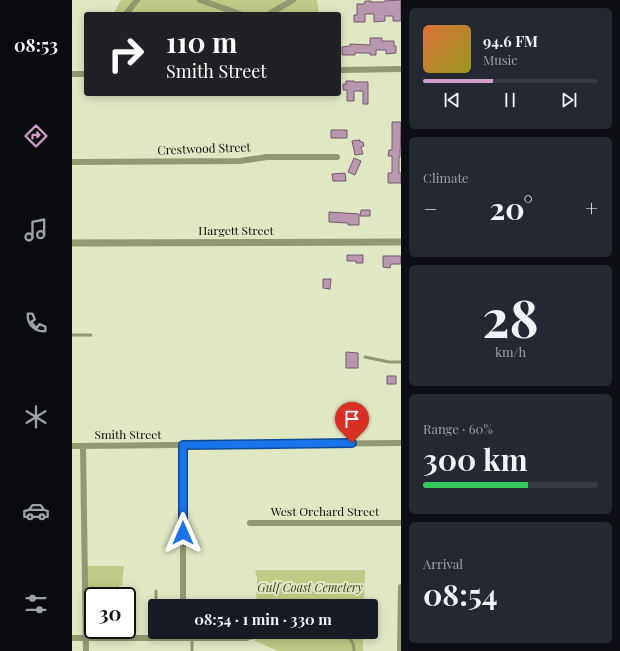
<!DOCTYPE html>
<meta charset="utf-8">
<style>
body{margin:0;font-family:"Playfair Display",serif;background:#242831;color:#f1f3f6;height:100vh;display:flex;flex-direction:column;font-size:15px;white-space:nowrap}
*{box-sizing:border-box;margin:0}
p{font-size:13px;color:#9ea1a6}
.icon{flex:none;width:22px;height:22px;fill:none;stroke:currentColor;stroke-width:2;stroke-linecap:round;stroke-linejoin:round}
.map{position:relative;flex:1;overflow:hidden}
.drawer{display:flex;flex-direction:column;gap:8px;padding:8px;background:#0d0f14;width:219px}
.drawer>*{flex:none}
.top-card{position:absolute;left:12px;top:12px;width:257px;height:84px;border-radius:4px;box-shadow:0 2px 10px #0003;background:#202124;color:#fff;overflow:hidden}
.speed{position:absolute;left:12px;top:587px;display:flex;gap:8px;font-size:20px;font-weight:700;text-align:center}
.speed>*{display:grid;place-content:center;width:52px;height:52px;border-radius:50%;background:#171b24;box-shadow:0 2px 10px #0003;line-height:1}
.speed .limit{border:2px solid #111;border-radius:6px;background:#fff;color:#111}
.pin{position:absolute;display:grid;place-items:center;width:34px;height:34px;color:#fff;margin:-41px -17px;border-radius:50% 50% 50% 0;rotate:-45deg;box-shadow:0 0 4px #0007}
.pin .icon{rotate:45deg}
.me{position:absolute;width:44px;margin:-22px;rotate:0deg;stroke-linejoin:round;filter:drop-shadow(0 0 3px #0008)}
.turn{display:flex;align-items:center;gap:14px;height:84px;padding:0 16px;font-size:18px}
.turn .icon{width:52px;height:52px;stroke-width:2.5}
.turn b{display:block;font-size:28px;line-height:34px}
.big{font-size:30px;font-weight:700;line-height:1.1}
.drawer .card{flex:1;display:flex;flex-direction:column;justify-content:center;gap:6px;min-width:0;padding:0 14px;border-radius:6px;background:#242831}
.drawer .dial{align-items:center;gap:0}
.dial b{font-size:52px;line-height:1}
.song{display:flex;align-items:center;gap:12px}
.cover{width:48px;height:48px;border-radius:6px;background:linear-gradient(135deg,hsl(20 70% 55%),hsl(60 70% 35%))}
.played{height:4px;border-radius:2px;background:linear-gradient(90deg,#cf9dc8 40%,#363941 40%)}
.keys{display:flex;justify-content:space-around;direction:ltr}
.heat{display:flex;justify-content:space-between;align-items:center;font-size:22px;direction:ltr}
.charge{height:6px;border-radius:3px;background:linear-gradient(90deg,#34c759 60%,#363941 0)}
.trip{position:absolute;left:76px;top:599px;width:230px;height:40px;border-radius:4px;background:#171b24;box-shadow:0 2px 10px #0003;font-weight:700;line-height:40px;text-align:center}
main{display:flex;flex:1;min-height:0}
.dock{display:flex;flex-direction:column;width:72px;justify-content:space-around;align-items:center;background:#090b0e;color:#9ea1a6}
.dock .icon{width:28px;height:28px}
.dock .on{color:#cf9dc8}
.dock b{font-size:18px;color:#f1f3f6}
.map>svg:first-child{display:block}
.green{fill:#bfca86}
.building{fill:#b798ae;stroke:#775b70}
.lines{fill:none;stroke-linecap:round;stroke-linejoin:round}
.service{stroke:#929870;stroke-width:3}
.minor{stroke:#929870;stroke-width:6}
.tertiary{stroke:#929870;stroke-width:7}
.route-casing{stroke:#114b97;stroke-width:10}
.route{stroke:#1a73e8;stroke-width:7}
.labels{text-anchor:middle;stroke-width:4;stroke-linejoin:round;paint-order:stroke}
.street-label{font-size:12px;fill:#0b0d03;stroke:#e0e7c3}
.park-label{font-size:12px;font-style:italic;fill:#3e431a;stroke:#e0e7c3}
</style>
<main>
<nav class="dock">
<b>08:53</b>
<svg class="icon on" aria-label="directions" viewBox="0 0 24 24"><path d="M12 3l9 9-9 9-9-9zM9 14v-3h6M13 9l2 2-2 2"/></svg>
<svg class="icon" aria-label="music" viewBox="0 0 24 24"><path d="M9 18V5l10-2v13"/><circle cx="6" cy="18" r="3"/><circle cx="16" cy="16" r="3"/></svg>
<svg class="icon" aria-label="phone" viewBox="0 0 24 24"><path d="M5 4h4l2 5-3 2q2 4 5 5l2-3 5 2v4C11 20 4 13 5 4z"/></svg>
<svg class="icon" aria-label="climate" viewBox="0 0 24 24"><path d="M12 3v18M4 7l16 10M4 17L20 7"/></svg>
<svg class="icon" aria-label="car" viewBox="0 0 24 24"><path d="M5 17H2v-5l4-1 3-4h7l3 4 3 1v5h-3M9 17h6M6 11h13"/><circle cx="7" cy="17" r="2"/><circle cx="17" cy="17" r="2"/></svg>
<svg class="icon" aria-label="filters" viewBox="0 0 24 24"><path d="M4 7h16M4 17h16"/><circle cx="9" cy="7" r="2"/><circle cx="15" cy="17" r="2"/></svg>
</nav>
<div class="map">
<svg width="329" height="651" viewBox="0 0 329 651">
<rect width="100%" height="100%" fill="#e0e7c3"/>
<path class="green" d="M49 0H245L247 14H41Z
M15 566H52L50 585 47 586 44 596H21V601H16Z
M183 570H293L292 606H184L185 578Z
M183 632H291V651H206L183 641Z"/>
<path class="building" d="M329 0V21H321V16H313V21L302 22V14H293V22H282V15H285V4H292L293 1H299V2H312V1Z
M298 38H310V41H322V46H324V53L314 54V50H304V55H298V53H283V55H270V47L278 46V44L298 45Z
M274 81H282V82H296V104H291V91H282V101H275V90H271V84H274Z
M320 122H329L328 157H327V173H329V183H316V173H320V156H316L317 150H320Z
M259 130H275V138H259Z
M288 140V142H291L292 146 289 147 291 154 283 155 280 141Z
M282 158 289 161 283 175 276 172Z
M273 173 274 181H261L260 174Z
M289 210H298V216H288Z
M257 212 287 214V225H276V223L257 222Z
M275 255H291V263H284V261H275Z
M311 256H329V264H319L318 268 311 267Z
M251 279H259L258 289 251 288Z
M274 352 286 353V368H274Z
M315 376H324V384H315Z"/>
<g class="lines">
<path class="service" d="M0 335H19
M293 357 317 362H329
M84 606V591
M263 632C275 635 282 638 282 651
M120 638V651
M175 638H180L203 632"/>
<path class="minor" d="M128 0 168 14
M54 14 65 0
M197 14 221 0
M267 70 329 69
M0 74H14
M0 162 168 161 195 157H265
M111 445V606
M0 446 329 443
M11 446 14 651
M178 523H329
M0 638H175
M328 651 329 587"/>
<path class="tertiary" d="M0 243 329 242"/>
</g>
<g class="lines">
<g class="route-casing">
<path id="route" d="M111 533V445L280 443"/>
</g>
<use href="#route" class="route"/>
</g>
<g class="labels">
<g class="street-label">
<text transform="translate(132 149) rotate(-2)" y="4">Crestwood Street</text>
<text x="164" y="235">Hargett Street</text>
<text x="56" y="439">Smith Street</text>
<text x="253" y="516">West Orchard Street</text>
</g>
<g class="park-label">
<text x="238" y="592">Gulf Coast Cemetery</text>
</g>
</g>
</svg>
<div class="speed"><div class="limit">30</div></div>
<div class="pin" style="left:280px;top:443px;background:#d93025"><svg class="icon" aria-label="arrive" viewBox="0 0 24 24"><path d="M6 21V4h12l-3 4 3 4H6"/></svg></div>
<svg class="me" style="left:111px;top:533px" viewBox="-20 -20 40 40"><path d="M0-17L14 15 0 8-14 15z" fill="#1a73e8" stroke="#fff" stroke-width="4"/></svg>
<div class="trip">08:54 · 1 min · 330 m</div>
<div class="top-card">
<div class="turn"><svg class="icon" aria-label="right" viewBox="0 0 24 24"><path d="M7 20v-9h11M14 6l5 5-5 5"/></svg><div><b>110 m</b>Smith Street</div></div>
</div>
</div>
<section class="drawer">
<div class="card">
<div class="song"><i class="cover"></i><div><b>94.6 FM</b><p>Music</p></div></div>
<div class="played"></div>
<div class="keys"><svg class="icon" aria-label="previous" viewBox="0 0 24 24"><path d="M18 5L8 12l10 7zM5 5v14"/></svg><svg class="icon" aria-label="pause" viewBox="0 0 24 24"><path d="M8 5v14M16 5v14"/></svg><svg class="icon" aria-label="next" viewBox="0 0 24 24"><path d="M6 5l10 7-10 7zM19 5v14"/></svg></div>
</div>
<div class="card"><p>Climate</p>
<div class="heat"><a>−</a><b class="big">20°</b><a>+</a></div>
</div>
<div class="card dial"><b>28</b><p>km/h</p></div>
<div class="card"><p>Range · 60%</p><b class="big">300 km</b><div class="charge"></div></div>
<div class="card"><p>Arrival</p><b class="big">08:54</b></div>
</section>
</main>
